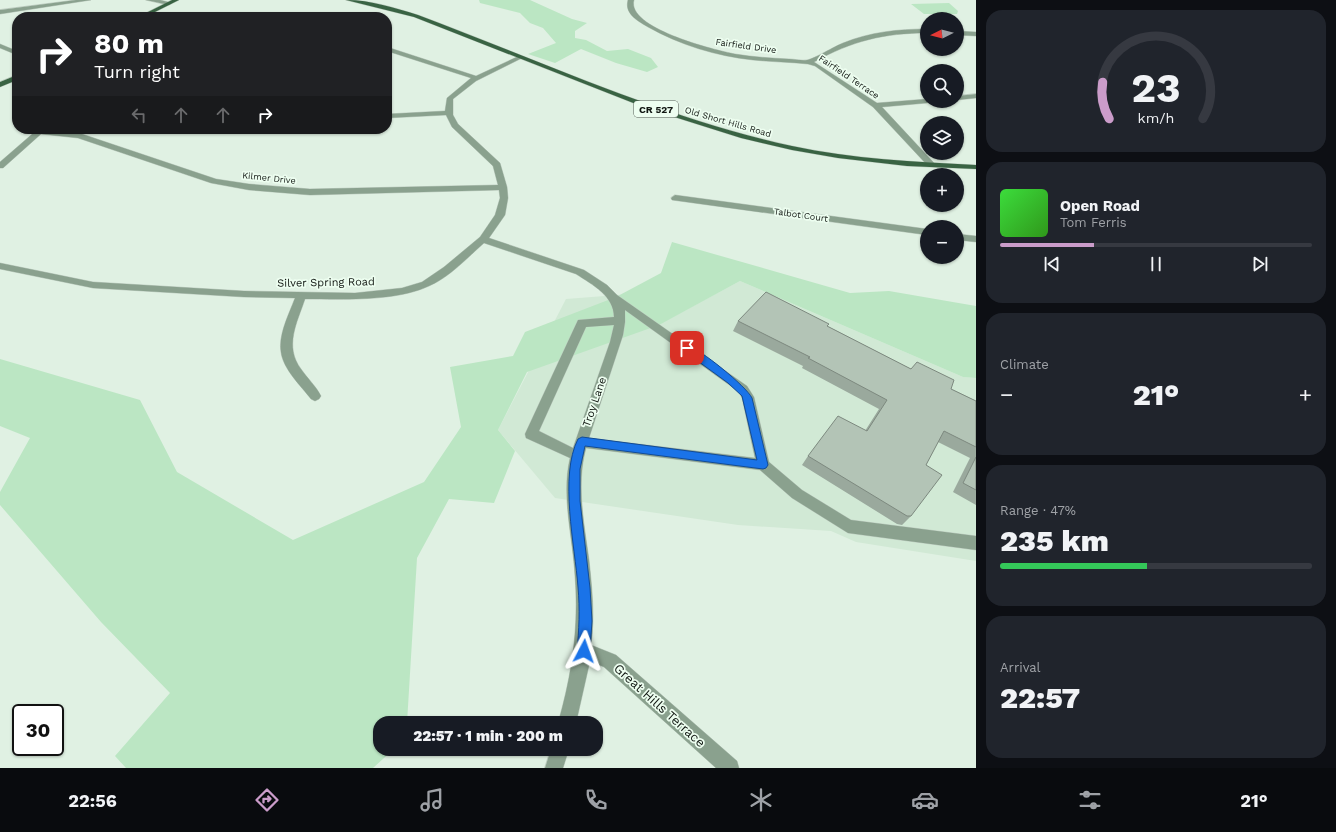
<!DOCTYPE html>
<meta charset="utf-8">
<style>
body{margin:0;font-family:"Work Sans",sans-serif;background:#20242c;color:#f1f3f6;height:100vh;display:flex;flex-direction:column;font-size:15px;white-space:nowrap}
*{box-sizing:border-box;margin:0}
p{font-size:13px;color:#9ea1a6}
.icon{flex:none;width:22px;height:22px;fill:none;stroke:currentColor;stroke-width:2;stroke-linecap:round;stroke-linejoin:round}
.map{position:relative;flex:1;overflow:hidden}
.panel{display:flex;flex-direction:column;gap:10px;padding:10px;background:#0d0f14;width:360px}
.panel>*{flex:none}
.hud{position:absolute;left:12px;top:12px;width:380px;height:122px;border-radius:16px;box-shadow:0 1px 3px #0004;background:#202124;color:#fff;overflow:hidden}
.needle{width:26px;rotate:264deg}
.fabs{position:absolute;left:920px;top:12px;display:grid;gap:8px}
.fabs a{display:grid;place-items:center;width:44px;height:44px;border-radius:50%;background:#171b24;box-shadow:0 1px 3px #0004;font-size:20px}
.speed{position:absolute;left:12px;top:704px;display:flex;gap:8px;font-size:20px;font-weight:700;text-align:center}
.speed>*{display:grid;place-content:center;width:52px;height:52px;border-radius:50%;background:#171b24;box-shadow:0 1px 3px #0004;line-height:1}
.speed .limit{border:2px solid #111;border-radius:6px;background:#fff;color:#111}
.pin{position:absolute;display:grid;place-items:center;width:34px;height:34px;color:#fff;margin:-17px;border-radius:8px;box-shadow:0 2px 6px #0006}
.me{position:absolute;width:44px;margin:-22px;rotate:4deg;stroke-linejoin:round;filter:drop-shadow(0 0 3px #0008)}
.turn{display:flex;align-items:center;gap:14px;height:84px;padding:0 16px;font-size:18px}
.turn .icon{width:52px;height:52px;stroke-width:2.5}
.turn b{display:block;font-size:28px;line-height:34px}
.lanes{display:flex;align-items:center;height:38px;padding:0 16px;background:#0003;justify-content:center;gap:20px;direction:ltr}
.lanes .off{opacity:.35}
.big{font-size:30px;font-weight:800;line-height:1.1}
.panel .tile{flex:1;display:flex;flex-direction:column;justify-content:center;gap:6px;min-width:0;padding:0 14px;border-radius:16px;background:#20242c}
.panel .dial{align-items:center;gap:0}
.dial svg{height:104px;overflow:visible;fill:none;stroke:#363941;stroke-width:7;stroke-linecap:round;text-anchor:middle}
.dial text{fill:#f1f3f6;stroke:none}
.song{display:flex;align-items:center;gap:12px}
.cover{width:48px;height:48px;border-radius:6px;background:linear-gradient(135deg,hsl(120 70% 55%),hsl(110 70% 35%))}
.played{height:4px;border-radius:2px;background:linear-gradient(90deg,#cb9cca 30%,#363941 30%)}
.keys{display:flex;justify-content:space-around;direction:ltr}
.heat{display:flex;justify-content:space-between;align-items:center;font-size:22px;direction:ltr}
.charge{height:6px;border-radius:3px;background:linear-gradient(90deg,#34c759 47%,#363941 0)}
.trip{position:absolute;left:373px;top:716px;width:230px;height:40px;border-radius:16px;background:#171b24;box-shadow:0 1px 3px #0004;font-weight:800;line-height:40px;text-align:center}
.tabs{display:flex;height:64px;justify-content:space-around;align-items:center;background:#090b0e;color:#9ea1a6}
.tabs .icon{width:28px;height:28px}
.tabs .current{color:#cb9cca}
.tabs b{font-size:18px;color:#f1f3f6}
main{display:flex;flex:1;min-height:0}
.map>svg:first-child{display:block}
.built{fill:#d1e9d5}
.green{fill:#bbe6c3}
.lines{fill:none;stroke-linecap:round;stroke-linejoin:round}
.minor-casing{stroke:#bfcec2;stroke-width:1}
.major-casing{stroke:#bfcec2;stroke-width:1}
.minor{fill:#8aa18e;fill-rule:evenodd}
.major{fill:#396343;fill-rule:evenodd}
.wall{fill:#9aa99d}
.building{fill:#b3c4b6;stroke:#7d897f}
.route{fill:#1a73e8;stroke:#114b97}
.labels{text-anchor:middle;stroke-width:3.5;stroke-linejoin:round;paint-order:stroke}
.far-street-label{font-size:9px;fill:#111712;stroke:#edfef0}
.shield{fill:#edfef0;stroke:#535c55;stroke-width:1}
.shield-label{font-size:10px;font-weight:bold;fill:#111712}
.street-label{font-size:11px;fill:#111712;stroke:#edfef0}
.near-street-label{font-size:13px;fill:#111712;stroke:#edfef0}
</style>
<main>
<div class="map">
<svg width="976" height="768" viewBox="0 0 976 768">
<rect width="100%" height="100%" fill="#e0f1e3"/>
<path class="built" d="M740 281 963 377 976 378V561L856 542 831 531 738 525 555 498 498 430 566 299 630 294 669 319Z"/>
<path class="green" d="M479 0H530L572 19 587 23 575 31V38L586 40 607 51 628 49 651 58 658 67 647 72 616 63 581 49 555 63 528 54 556 43 543 28 530 23 520 13 480 3Z
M949 3 958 11 957 14H924L911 4Z
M672 242 850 293 889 291 976 306V378L963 377 740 281 659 325 527 372 498 430 515 451 494 503 449 499 417 558 407 723H380V749H394L373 768H126L115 756 170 693 101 622 0 505V492L30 438 0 426V359L140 400 177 472 293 540 424 482 461 427 450 367 513 356 525 332 616 297 661 273Z"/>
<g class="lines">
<g class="minor-casing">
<path id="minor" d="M76 0H91L0 14V10Z
M146 0H160L172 3 169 5Z
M628 0H634C626 28 714 50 735 54 753 57 771 58 789 59 795 59 802 61 807 60 814 59 835 46 843 43 870 32 898 29 927 29V33C884 33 852 41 814 62L877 103 927 99V101H931L927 103 882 107 935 164 931 166H928L873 107 815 66 808 64C790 62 771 62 753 60 716 56 680 45 648 27 638 21 624 14 628 0Z
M957 31 976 32V36L957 35Z
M0 44 17 51V55L0 48Z
M387 47 476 76 519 56 524 57 476 81 453 99V115L458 124 500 163 507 187 508 198 505 215 489 238 584 270 607 285 617 295 747 386 754 397 769 462 802 490 851 520 976 536V550L848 533 792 498 760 470 586 448C576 485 584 523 589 560 592 588 595 617 591 645L616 655 737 761 739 768H716L604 667 590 661 576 723H558C572 674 579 627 575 576 573 538 561 496 570 458L526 438 525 434 578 320 614 317C614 296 593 285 576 274L484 243C468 257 450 277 429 286 395 302 342 299 305 299 297 323 284 346 301 369 307 378 316 386 321 396L319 399 315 401 311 399C301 386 283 369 281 352 278 335 289 314 295 298L244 297 93 288 0 269V263L93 282 244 291 355 293 402 288 422 282 444 267 480 237 495 215 500 198 499 190 310 195 249 190 211 183 78 138 41 134 3 168H0V162L38 129H47L46 130 82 134 216 179 249 184 310 189 498 185 493 166 452 127 446 115 387 118V114L445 111 447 98 471 78 387 51ZM625 310 739 392 742 398 755 458 589 438 623 335 625 322ZM614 325 610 342 573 448 539 431 586 327Z
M976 94V98L957 100V96Z
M675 195 927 229V235L672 200 671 198Z
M957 234 976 236V242L957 240Z
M551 749H569L563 768H545Z"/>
</g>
<g class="major-casing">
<path id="major" d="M172 0H179L145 17H138Z
M346 0C371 0 395 8 418 15 541 61 663 118 792 146 853 159 915 162 976 165V169L907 166 838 158 792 150 741 138 646 108 414 17Z
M17 75V80L0 87V82Z"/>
</g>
<use href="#minor" class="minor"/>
<use href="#major" class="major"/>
</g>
<path class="wall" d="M738 321 827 326 911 369 976 401V505L953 492 970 458 938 442 926 465 911 516 902 525 897 524 802 465 808 456 865 431 879 409 802 368 803 366 733 331Z"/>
<path class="building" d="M766 292 829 324 827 326 911 369 917 362 954 380 951 389 976 401V447L944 431 926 465 942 475 911 516H907L808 456 838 416 867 431 887 400 808 358 810 357 738 321Z
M976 457V490L963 483Z"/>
<path class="route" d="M687 345C700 349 746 386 752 398L768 465 766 468 763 469 585 446 580 469V501L590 588 592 621 590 651 588 656 584 658 579 656 577 651C579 630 580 609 578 587 575 546 559 476 578 439L582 437 757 460 742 396 728 383 684 351 682 348 684 346Z"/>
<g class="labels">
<g class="far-street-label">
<text transform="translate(746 46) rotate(8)" y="3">Fairfield Drive</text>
<text transform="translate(849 77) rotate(34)" y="3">Fairfield Terrace</text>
<text transform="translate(728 122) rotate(16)" y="3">Old Short Hills Road</text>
<text transform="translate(269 178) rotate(6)" y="3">Kilmer Drive</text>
<text transform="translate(801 215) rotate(8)" y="3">Talbot Court</text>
</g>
<rect class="shield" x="634" y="101" width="44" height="16" rx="3"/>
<g class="shield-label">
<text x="656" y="113">CR 527</text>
</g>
<g class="street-label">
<text transform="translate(326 282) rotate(-1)" y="4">Silver Spring Road</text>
<text transform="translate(594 402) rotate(-71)" y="4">Troy Lane</text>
</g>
<g class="near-street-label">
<text transform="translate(660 705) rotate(42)" y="5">Great Hills Terrace</text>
</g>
</g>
</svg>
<div class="fabs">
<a><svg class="needle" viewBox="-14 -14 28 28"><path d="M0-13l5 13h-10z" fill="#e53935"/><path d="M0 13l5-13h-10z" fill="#9ea1a6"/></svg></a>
<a><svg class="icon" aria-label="search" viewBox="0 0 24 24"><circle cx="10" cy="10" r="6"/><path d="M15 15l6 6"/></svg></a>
<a><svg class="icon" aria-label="layers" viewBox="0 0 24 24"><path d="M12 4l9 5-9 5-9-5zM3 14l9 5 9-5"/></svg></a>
<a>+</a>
<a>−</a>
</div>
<div class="speed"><div class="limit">30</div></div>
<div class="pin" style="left:687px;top:348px;background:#d93025"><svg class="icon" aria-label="arrive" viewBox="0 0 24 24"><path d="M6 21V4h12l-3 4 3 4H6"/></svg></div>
<svg class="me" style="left:584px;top:651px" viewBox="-20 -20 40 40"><path d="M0-17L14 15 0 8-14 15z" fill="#1a73e8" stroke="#fff" stroke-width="4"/></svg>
<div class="trip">22:57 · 1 min · 200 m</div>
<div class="hud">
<div class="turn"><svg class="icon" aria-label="right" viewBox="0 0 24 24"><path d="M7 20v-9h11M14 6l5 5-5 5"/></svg><div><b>80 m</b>Turn right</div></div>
<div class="lanes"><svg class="icon off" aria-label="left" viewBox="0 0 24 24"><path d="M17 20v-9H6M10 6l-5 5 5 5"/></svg><svg class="icon off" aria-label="ahead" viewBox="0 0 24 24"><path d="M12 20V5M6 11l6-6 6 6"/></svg><svg class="icon off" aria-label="ahead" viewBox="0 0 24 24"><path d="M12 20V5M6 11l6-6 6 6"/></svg><svg class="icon" aria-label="right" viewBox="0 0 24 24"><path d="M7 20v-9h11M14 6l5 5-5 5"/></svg></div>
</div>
</div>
<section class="panel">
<div class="tile dial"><svg viewBox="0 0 100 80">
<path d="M14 69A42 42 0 1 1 86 69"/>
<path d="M14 69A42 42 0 0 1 9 41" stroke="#cb9cca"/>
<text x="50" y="56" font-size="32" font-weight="700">23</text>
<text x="50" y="72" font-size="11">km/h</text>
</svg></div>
<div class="tile">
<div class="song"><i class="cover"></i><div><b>Open Road</b><p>Tom Ferris</p></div></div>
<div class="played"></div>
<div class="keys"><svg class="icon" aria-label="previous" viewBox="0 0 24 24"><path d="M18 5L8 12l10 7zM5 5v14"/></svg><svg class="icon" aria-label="pause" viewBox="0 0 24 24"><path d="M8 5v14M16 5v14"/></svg><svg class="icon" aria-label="next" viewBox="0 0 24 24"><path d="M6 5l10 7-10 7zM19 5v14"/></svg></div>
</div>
<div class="tile"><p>Climate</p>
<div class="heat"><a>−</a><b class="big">21°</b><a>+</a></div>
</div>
<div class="tile"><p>Range · 47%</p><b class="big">235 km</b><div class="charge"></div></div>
<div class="tile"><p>Arrival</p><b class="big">22:57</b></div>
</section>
</main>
<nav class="tabs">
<b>22:56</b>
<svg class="icon current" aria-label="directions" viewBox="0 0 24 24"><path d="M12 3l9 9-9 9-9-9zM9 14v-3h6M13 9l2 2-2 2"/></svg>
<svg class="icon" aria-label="music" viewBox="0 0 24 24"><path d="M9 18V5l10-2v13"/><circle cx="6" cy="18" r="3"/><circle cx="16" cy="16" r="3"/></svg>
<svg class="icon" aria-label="phone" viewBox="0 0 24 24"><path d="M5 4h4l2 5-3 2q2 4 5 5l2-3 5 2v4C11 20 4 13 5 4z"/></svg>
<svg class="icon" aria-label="climate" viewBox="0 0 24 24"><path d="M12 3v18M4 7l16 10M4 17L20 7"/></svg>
<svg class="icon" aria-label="car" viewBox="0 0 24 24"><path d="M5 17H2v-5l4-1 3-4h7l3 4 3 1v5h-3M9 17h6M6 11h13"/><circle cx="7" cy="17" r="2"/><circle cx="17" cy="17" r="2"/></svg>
<svg class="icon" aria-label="filters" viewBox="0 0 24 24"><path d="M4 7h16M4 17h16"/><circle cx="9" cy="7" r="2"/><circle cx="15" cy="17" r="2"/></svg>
<b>21°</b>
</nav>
